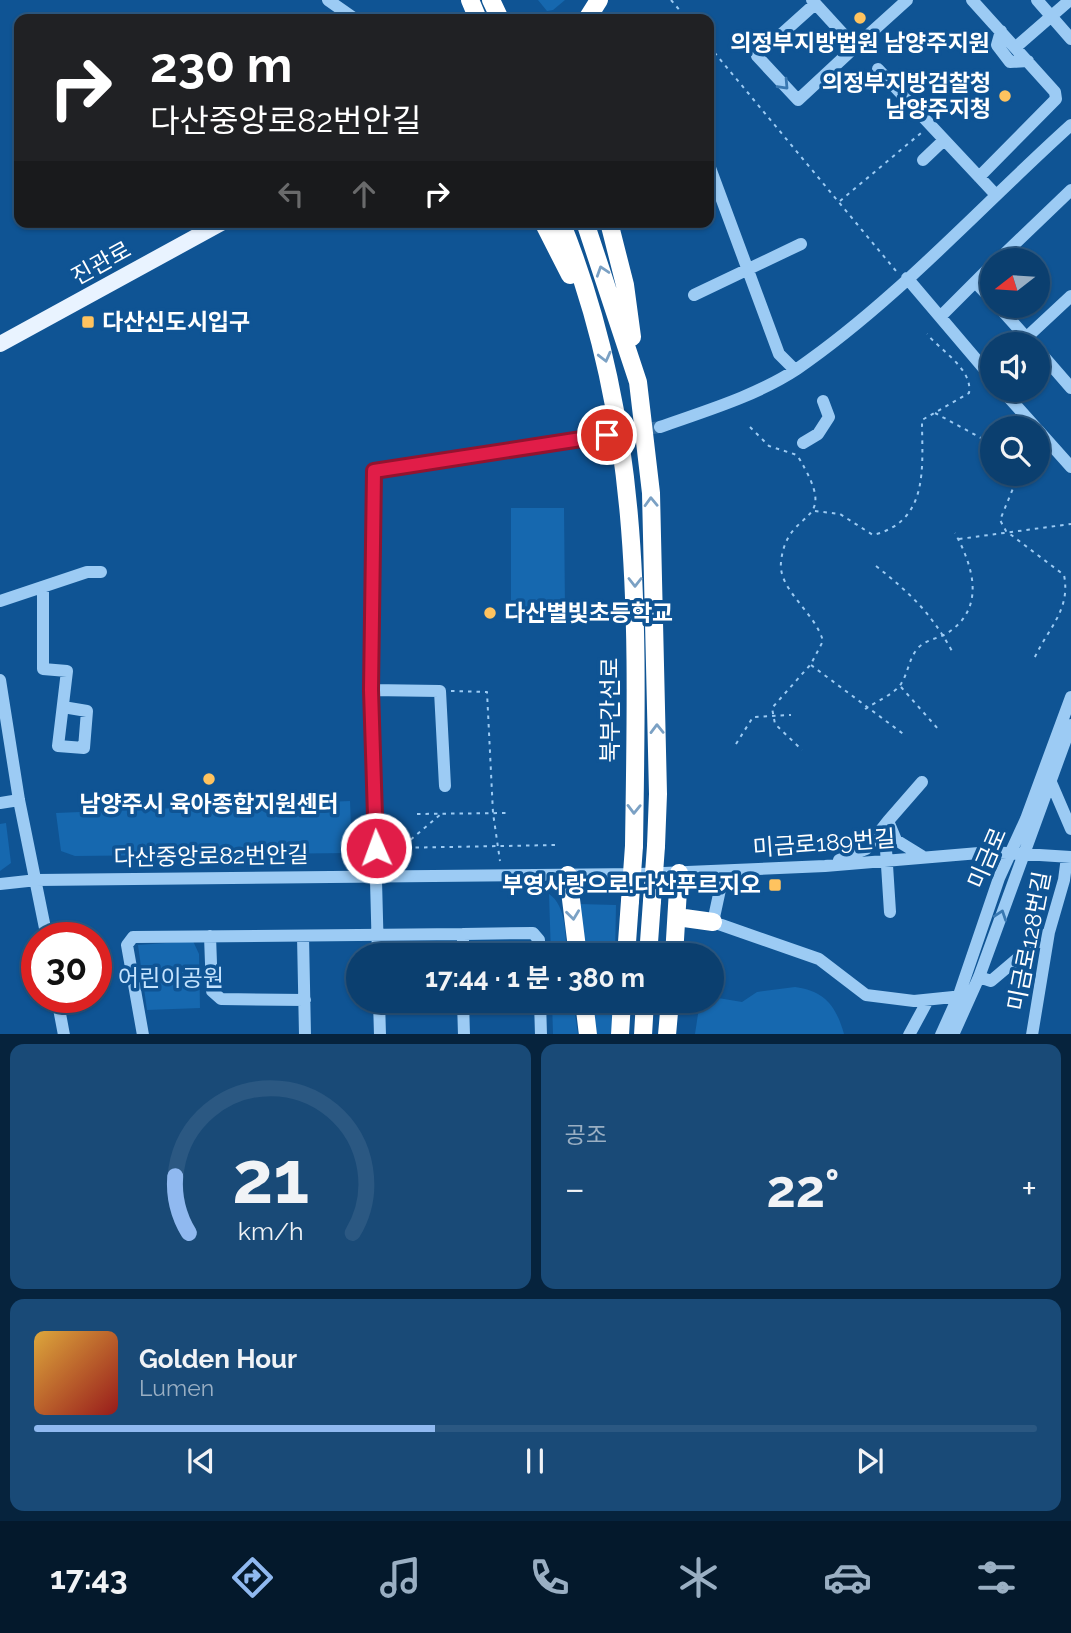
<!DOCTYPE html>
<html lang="ko">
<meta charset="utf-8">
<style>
body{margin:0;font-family:Raleway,"Noto Sans KR",sans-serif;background:#194a77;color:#f1f3f6;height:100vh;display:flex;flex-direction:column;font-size:26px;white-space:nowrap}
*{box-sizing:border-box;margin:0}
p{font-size:23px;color:#9aafc3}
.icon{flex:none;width:38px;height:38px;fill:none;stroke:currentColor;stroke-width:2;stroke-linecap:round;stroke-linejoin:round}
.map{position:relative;height:1034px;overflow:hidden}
.panel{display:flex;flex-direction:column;gap:10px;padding:10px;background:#06233d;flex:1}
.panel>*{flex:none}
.hud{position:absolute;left:14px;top:14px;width:700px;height:214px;border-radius:14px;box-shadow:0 2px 5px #0004,0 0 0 2px #2b5882;background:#202124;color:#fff;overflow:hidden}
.needle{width:46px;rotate:253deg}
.fabs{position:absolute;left:980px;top:248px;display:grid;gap:14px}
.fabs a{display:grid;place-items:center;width:70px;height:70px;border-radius:50%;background:#0b3f6f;box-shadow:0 2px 5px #0004,0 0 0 2px #2b5882;font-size:35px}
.speed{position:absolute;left:21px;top:922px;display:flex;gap:14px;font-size:35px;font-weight:700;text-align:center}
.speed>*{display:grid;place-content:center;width:91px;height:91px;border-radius:50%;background:#0b3f6f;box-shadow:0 2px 5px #0004,0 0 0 2px #2b5882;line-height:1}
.speed .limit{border:10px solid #d22;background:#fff;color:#111}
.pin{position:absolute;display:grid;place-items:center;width:60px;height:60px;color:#fff;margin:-30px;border:4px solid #fff;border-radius:50%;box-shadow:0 2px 7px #0007}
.me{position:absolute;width:77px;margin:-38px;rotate:358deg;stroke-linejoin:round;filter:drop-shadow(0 0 5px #0008)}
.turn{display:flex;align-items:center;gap:24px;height:147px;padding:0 21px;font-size:32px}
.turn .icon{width:91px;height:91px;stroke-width:2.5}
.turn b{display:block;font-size:49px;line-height:60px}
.lanes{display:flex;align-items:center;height:66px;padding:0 21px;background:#0003;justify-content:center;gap:35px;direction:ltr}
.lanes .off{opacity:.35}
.big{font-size:52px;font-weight:700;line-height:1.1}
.panel .card{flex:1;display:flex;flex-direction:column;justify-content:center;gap:10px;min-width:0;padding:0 24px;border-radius:14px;background:#194a77}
.panel .dial{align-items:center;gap:0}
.dial svg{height:182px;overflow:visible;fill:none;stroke:#2b5882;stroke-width:7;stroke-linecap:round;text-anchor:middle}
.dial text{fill:#f1f3f6;stroke:none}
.song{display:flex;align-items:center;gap:21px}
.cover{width:84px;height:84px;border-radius:10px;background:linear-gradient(135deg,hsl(40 70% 55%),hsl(0 70% 35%))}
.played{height:7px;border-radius:4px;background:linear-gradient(90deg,#90b9f0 40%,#2b5882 40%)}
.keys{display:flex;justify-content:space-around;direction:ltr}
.heat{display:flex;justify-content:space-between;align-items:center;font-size:38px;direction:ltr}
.panel .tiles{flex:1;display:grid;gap:10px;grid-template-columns:1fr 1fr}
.card:last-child{grid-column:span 2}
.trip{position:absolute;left:346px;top:943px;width:378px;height:70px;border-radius:35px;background:#0b3f6f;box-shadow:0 2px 5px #0004,0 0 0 2px #2b5882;font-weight:700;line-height:70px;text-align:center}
.menu{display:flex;height:112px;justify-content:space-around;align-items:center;background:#04192c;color:#9aafc3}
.menu .icon{width:49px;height:49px}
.menu .on{color:#90b9f0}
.menu b{font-size:32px;color:#f1f3f6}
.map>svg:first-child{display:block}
.green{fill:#1668af}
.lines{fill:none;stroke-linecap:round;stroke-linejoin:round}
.minor-tunnel{stroke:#336ea4;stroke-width:12;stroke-dasharray:12 6;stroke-linecap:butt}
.path{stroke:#9ccbf4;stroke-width:2;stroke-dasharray:3.5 5;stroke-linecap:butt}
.minor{stroke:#9ccbf4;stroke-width:12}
.major{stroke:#e9f3ff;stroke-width:16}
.highway{stroke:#fff;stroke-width:18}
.highway-bridge{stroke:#fff;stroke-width:18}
.oneway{stroke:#3978b1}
.oneway2{stroke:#7ba1c4}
.route-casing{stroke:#92132f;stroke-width:18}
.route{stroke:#e11d48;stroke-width:12}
.poi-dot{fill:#ffc35f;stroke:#0f5494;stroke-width:2.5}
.labels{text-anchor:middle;stroke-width:7;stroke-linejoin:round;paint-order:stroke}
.poi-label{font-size:23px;font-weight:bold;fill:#fff;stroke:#0f5494}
.street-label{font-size:23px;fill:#fff;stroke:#0f5494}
.park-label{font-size:23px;fill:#c4e3fe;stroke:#0f5494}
</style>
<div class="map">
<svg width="1071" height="1035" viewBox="0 0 1071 1035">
<rect width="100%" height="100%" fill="#0f5494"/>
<path class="green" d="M538 0H565L553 10 547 11Z
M511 508H564L565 610H511Z
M350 801 352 853 75 856 61 851 56 813Z
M6 823 11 863 0 871V824Z
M549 894C567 906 565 936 567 955H551Z
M578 904 616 905 615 955H585Z
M193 941 199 954 200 1008 147 1010 138 945Z
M795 987C825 991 836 1006 844 1034H695L700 1001H712V997L742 1002 757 992Z
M552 1001H573L578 1034H553Z
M591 1001H613L612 1034H596Z"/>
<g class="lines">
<path class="minor-tunnel" d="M611 434 660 427"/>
<path class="path" d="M671 0 687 19
M709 46 896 271
M840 201 921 133
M935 413 992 444
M750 427 769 446 797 455C844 531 787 503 781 562 778 590 815 612 823 641L811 664 772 708 775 724 802 750
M1019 474 1000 520 1006 531 1064 575C1071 610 1048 628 1034 659
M815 511 840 514 873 535C930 521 922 466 922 420L969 393C973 369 941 351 927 334
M959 539 1071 524
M876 566C910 593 931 613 952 651
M811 665 906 736
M901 687 939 730
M451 691 487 692 493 813 500 861
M865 709C876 702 894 694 901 684 908 673 909 659 917 649 925 640 936 639 946 634 986 609 974 568 955 533
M736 744 753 717 791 715
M417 814 506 813
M408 847 409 841 441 814
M390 848 558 845"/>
<path class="minor" d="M328 0 355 19
M812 0 855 47 907 0
M972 0 1055 92 1056 99 979 177
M1037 0 1071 39
M815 4 757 56 798 100 855 47
M1001 31 997 45 1010 62 1028 61
M1016 47 1070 0
M878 69 996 195
M923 160 944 140
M709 165 779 354 795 370
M997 261 1071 190
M907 278 992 378
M975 282 992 300
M694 295 801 244
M998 306 1033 345
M941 316 992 265
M1027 337 1071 296
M1038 350 1071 388
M1002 390 1037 429
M660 427C705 411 756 396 797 369 897 300 981 206 1071 125
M1038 430 1071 467
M803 443 818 434 829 417 823 401
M43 587V669L67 671 58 746 84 748 87 711 63 707
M0 601 87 572H101
M0 680 19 800 47 938
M371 690 440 691 445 786
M1050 780 1071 829
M0 803 19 800
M839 860 866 849 888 821 896 840 922 856
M724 871 713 922 819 959 866 995 914 1001 963 996
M0 884 37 880 640 874 825 866 991 852 1071 857
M890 912 885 834 888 821 922 782
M463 934 533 933 539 940V956
M210 936 212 991 221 999 305 1000
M303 936 305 1035
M378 956 371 690 374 471 607 435
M979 977 991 981 1049 932
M57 998 64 1035
M379 1001 380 1035
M463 1001 464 1035
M540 1001 541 1035
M143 1035 127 945 133 937 463 934V956
M909 1035 928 1000
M941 1035 959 995 999 878 1026 819 1071 697
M953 1035 979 977 1071 725
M1032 1035 1049 932 1064 880 1067 857"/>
<path class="major" d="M0 344 223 222"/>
<path class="highway" d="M470 0 478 19
M491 0 500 19
M587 19 599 0
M543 222 570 275
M561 222C645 428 637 628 634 846
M585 222 638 382 651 493 658 794 656 846
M609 222 625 285 632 337
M568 875 578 956
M677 917 713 922
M626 956 630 901
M648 956 652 901
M674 956 679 873
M584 1001 588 1035
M620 1035 622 1001
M643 1035 645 1001
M667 1035 670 1001"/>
<path class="highway-bridge" d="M630 901 634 846
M652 901 656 846"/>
</g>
<defs><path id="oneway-chevron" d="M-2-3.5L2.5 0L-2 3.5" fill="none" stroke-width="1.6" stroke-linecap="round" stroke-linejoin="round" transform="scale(1.75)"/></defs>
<g class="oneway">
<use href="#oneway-chevron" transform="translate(784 85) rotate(47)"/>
<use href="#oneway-chevron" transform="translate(1001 915) rotate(-71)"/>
</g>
<g class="oneway2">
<use href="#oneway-chevron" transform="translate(602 271) rotate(-108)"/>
<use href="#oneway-chevron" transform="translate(605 357) rotate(76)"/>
<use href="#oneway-chevron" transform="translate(651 502) rotate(-92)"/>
<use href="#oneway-chevron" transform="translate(635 582) rotate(90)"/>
<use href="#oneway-chevron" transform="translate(657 729) rotate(-91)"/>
<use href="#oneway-chevron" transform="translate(634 809) rotate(91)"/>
<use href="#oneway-chevron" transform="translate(573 915) rotate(83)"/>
</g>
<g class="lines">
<g class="route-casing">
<path id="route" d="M376 848 371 690 374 471 607 435"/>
</g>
<use href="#route" class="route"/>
</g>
<g class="poi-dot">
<circle cx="860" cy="18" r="7"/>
<circle cx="1005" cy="96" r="7"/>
<rect x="81" y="315" width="14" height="14" rx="3.5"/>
<circle cx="490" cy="613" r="7"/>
<circle cx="209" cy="779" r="7"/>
<rect x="768" y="878" width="14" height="14" rx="3.5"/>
</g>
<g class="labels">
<g class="poi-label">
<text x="860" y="51">의정부지방법원 남양주지원</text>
<text x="991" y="91" text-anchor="end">의정부지방검찰청<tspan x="991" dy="26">남양주지청</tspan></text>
<text x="102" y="330" text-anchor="start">다산신도시입구</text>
<text x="504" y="621" text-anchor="start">다산별빛초등학교</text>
<text x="209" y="812">남양주시 육아종합지원센터</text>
<text x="761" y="893" text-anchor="end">부영사랑으로.다산푸르지오</text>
</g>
<g class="street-label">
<text transform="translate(101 263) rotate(-29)" y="8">진관로</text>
<text transform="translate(610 710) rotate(-90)" y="8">북부간선로</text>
<text transform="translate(824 843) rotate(-4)" y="8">미금로189번길</text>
<text transform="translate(211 856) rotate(-1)" y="8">다산중앙로82번안길</text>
<text transform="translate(987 858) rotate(-67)" y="8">미금로</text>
<text transform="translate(1029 941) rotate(-79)" y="8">미금로128번길</text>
</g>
<g class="park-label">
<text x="171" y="986">어린이공원</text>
</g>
</g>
</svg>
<div class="fabs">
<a><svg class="needle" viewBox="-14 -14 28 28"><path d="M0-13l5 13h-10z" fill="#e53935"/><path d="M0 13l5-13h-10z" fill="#9aafc3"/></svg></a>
<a><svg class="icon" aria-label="sound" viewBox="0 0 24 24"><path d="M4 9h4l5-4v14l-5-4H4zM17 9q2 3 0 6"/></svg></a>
<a><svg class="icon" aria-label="search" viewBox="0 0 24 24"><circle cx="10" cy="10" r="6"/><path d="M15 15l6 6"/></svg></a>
</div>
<div class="speed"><div class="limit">30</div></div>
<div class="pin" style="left:607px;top:435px;background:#d93025"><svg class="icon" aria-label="arrive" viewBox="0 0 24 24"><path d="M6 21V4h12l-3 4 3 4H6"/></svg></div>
<svg class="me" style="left:376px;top:848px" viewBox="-20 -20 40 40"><circle r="17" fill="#e11d48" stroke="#fff" stroke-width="3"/><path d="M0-11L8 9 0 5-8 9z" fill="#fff"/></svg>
<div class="trip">17:44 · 1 분 · 380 m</div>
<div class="hud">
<div class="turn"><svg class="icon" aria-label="right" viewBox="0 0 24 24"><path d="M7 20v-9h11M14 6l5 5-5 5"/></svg><div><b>230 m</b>다산중앙로82번안길</div></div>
<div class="lanes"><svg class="icon off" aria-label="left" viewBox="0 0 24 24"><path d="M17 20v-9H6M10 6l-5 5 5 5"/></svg><svg class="icon off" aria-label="ahead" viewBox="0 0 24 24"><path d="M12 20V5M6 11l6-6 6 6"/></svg><svg class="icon" aria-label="right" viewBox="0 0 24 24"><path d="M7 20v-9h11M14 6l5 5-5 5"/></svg></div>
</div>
</div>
<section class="panel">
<div class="tiles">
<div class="card dial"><svg viewBox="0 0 100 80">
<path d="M14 69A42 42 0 1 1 86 69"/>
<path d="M14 69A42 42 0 0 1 8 44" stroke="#90b9f0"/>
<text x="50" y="56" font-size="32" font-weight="700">21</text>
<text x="50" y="72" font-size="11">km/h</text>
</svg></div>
<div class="card"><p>공조</p>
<div class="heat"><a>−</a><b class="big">22°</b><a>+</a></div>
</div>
<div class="card">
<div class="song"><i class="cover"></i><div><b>Golden Hour</b><p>Lumen</p></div></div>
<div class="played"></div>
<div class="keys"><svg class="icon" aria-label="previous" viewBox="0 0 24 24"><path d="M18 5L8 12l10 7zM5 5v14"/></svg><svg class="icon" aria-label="pause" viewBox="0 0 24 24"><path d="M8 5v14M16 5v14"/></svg><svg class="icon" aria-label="next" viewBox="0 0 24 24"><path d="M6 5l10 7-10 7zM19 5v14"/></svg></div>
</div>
</div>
</section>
<nav class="menu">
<b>17:43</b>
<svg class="icon on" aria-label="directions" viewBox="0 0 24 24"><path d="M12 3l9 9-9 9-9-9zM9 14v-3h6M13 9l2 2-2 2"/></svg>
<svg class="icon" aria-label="music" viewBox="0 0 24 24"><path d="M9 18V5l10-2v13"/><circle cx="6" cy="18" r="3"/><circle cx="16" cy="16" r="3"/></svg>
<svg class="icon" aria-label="phone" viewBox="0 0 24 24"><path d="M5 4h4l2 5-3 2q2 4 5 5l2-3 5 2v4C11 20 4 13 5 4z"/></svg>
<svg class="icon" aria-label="climate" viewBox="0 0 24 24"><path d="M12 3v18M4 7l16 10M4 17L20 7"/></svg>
<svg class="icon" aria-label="car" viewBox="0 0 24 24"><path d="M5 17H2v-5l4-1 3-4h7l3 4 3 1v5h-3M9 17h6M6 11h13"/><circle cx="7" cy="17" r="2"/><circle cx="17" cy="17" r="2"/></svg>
<svg class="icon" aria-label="filters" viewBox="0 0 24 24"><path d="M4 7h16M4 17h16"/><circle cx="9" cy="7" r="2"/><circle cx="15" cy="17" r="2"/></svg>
</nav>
